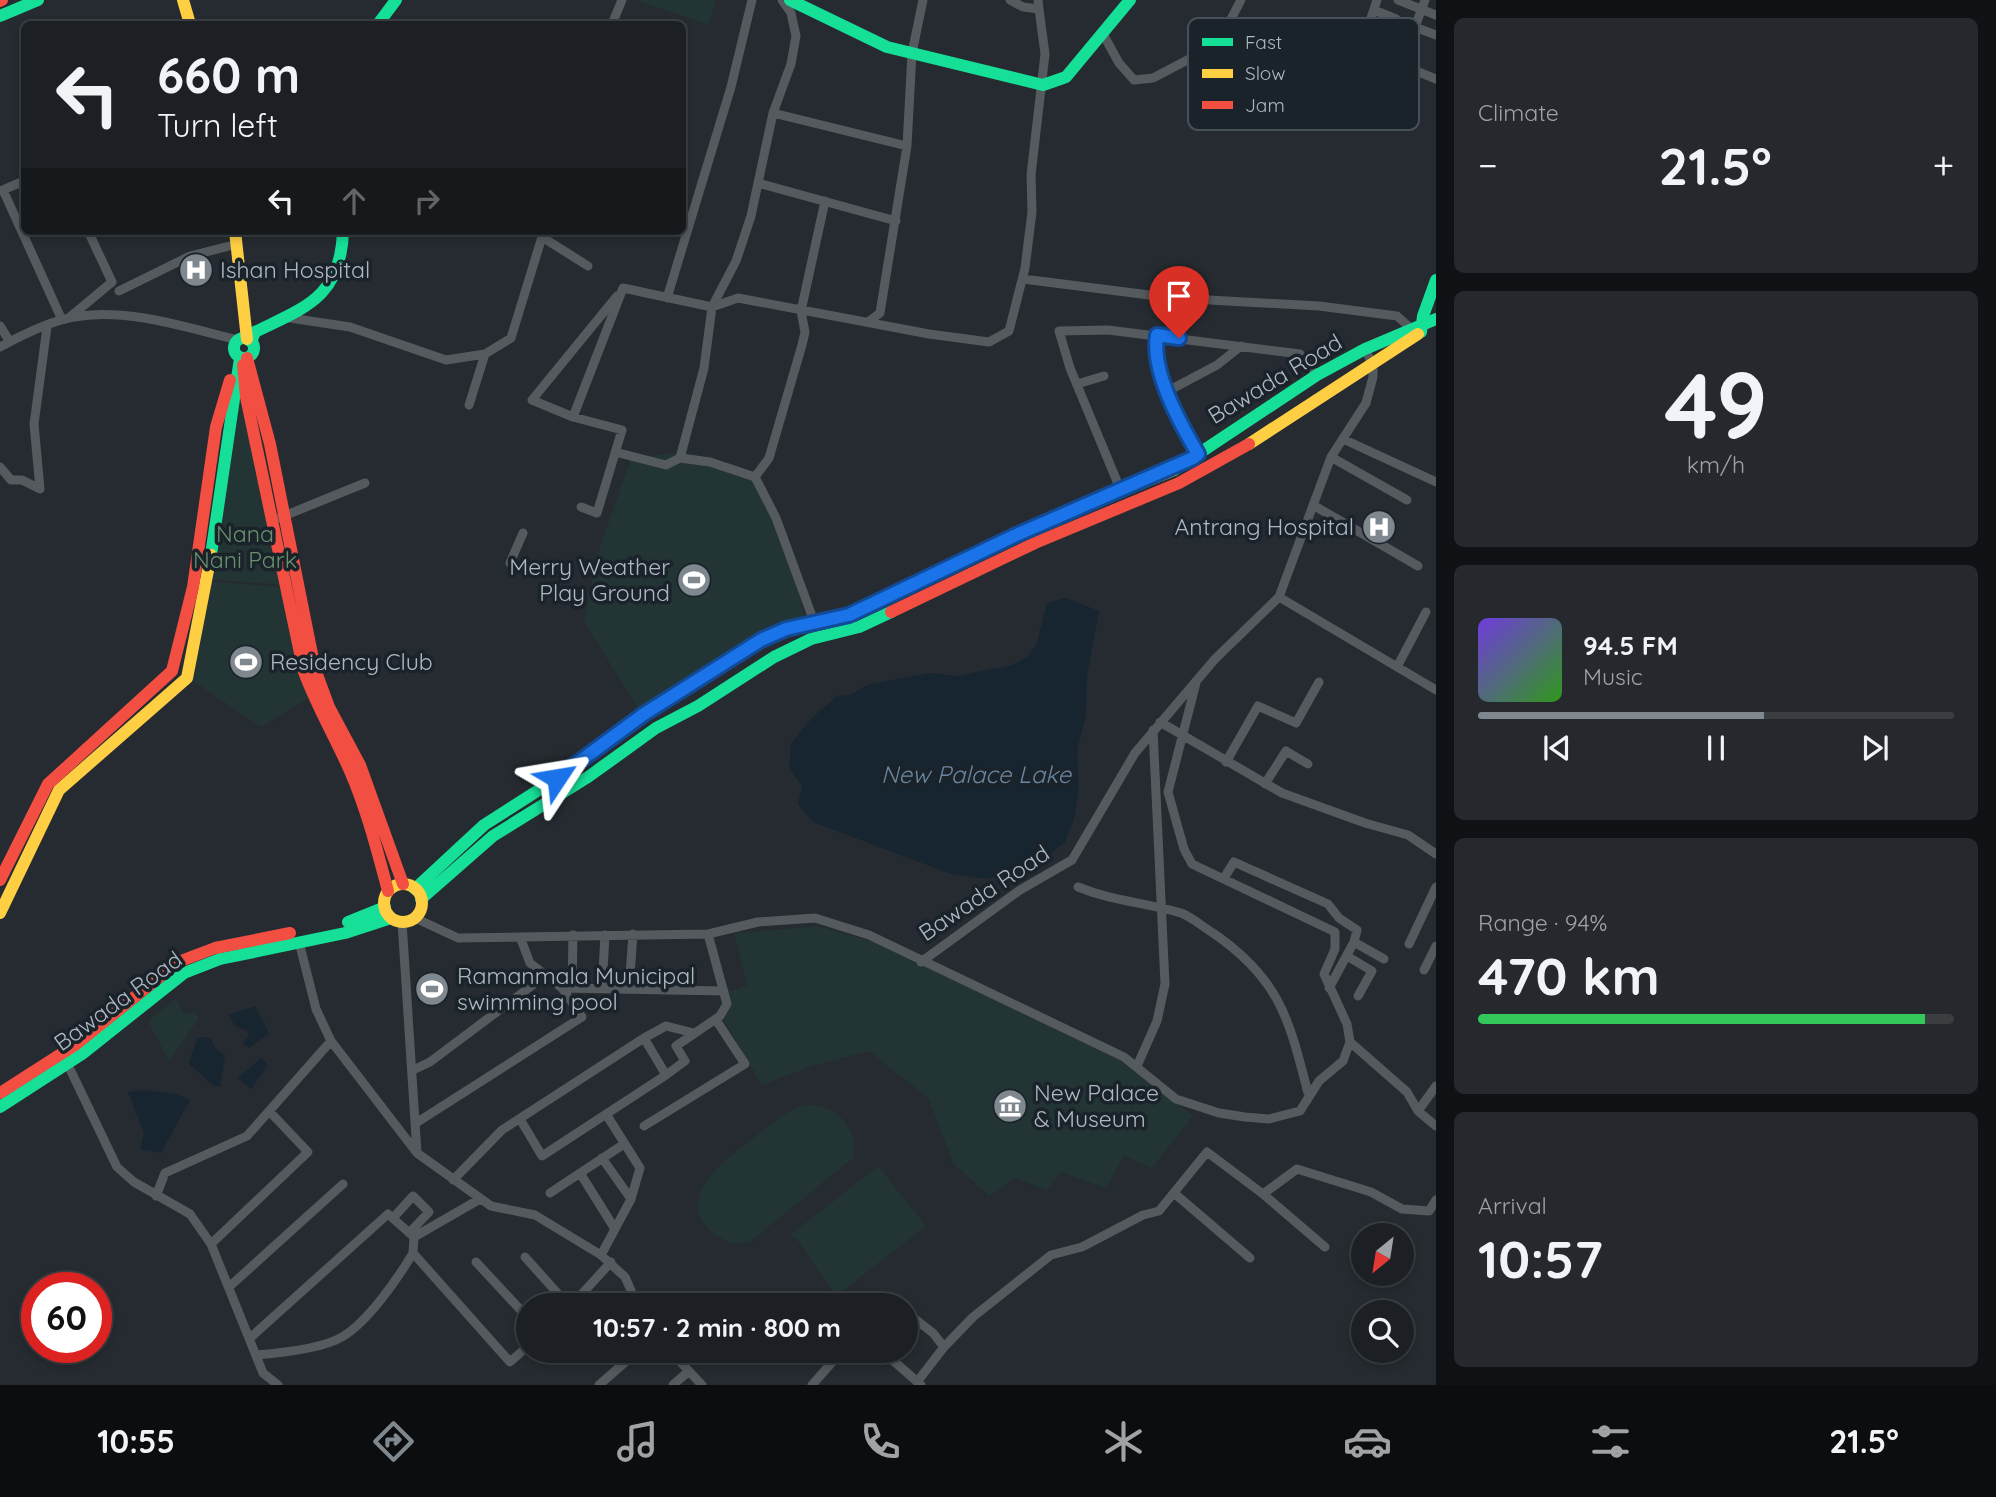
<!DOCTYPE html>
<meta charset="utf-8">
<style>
body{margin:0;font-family:Quicksand,sans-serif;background:#25282c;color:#f1f3f6;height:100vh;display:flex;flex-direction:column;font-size:26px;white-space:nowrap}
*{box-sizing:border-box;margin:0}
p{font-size:23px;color:#a0a3a6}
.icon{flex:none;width:38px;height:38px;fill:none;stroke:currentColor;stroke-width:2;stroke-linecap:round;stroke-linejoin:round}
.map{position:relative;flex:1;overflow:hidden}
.sheet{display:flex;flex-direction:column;gap:18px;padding:18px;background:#0f1214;width:560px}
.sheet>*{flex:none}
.top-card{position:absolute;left:21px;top:21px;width:665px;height:214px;border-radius:10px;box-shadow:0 4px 10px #0003,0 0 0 2px #3a3e41;background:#1c2024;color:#f1f3f6;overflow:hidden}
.needle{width:46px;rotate:210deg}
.fabs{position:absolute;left:1351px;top:1223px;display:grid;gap:14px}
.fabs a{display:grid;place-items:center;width:63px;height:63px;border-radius:50%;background:#1c2024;box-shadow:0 4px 10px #0003,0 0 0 2px #3a3e41;font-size:35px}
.speed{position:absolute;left:21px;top:1272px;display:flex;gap:14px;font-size:35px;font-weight:700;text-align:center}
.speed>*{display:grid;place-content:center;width:91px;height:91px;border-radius:50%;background:#1c2024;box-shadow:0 4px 10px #0003,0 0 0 2px #3a3e41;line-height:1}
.speed .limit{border:10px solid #d22;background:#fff;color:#111}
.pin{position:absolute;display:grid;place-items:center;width:60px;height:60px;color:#fff;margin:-72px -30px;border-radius:50% 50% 50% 0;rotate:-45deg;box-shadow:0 0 7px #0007}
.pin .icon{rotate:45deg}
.me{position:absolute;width:77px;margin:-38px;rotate:57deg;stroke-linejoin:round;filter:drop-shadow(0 0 5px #0008)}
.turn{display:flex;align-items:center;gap:24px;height:147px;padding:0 21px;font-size:32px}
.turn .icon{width:91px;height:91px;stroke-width:2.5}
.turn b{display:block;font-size:49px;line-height:60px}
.lanes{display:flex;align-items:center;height:66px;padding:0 21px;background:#0003;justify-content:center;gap:35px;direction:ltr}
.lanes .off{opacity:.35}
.big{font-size:52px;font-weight:700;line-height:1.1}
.sheet .card{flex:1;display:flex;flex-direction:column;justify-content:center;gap:10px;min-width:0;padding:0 24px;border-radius:10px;background:#25282c}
.sheet .dial{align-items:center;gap:0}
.dial b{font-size:91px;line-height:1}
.song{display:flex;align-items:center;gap:21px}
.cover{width:84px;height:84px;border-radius:10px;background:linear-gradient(135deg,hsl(260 70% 55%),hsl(110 70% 35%))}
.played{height:7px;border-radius:4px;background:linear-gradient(90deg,#7f878f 60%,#3a3e41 60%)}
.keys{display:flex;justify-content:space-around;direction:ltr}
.heat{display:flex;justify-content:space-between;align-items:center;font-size:38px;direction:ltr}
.charge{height:10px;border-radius:5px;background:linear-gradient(90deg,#34c759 94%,#3a3e41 0)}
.trip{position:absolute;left:516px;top:1293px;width:402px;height:70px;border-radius:35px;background:#1c2024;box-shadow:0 4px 10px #0003,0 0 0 2px #3a3e41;font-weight:700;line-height:70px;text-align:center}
.tab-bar{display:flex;height:112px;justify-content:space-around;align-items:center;background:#0b0d0e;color:#a0a3a6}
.tab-bar .icon{width:49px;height:49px}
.tab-bar .active{color:#7f878f}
.tab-bar b{font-size:32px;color:#f1f3f6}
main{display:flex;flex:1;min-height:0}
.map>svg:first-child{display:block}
.green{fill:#233434}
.water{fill:#172530}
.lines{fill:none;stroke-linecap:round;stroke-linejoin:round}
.street{stroke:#555a5f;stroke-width:9}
.fast{stroke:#16e098;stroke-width:12}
.slow{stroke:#ffcf43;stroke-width:12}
.jam{stroke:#f24e42;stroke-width:12}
.route-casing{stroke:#114b97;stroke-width:18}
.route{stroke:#1a73e8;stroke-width:12}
.labels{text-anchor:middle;stroke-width:7;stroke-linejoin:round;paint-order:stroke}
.poi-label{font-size:23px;fill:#afb8c2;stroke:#1a222a;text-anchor:start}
.street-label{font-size:23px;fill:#afb8c2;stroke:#1a222a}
.park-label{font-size:23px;fill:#69906e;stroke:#1a222a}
.water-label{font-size:24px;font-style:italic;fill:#6b869e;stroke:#1a222a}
.key{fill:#1a222a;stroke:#474f58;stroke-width:2}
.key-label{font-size:19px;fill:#afb8c2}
</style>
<main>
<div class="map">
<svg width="1436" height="1385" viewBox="0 0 1436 1385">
<rect width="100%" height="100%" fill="#252b30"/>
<path class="green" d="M635 0H716L709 25Z
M240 358 286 585 207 579Z
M671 453H690L749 471C773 519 795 569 805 621L780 623 755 635 638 708 584 622 598 553 631 458Z
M207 581 287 588 312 696 261 727 187 677Z
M817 926 873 942 1128 1064 1193 1116 1152 1168 1124 1156 1106 1188 1061 1172 1047 1190 1016 1178 989 1196 953 1163 929 1099 869 1051 812 1066 762 1085 724 1021 731 1005 728 992 747 985 734 934Z
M176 999 184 1015 194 1012 199 1018 169 1062 148 1021Z
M806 1105C836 1104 859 1127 853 1158L751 1241C740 1246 726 1243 716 1235 667 1199 729 1158 756 1136 771 1125 787 1109 806 1105Z
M878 1166 926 1226 836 1296 796 1238 789 1236Z"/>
<path class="water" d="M1066 598 1099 611 1087 676 1086 715 1077 750 1079 788 1074 819 1065 842 1047 856 1014 872 989 879 951 874 813 822 798 804 802 786 789 768 791 744 812 718 837 696 850 695 869 684 931 673 957 676 1013 665 1027 657 1037 643 1047 603Z
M433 976 442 999 432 1002 423 980Z
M255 1006 269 1033 249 1048 243 1043 249 1035 246 1030 235 1026 229 1015Z
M201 1037 211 1038 215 1048 225 1056 220 1087 214 1086 189 1064 197 1039Z
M261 1058 268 1065 251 1089 238 1078Z
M144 1090 176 1094 190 1100 161 1153 140 1149 144 1133 128 1092Z"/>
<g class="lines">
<path class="street" d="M782 0 791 13 796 36 791 64 773 113 751 216 736 261 712 307 704 368 680 458 710 462 755 477 776 518 816 627
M1010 0 1023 7 1039 9 1038 0
M1398 0 1436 15
M1425 0 1415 27 1436 35
M612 24 622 0
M1103 34 1119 63 1134 80 1153 78 1218 44 1241 0
M1361 48 1436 79
M1349 85 1377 0
M1364 98 1396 19 1374 10
M773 113 907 146
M758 183 896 221
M3 190 62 320
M0 191 24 181
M1023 279 1173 298 1319 306 1397 316 1415 332
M119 291 190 256 229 246
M667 298 731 87 752 0
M70 317 112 282 88 231
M290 318 350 327 446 360 485 354 511 338 542 237 588 266
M868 322 880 313 907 146 912 53 923 0
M0 326 10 342
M1157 335C1153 355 1158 373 1168 391L1217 365 1241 346
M0 347C22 335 50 321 74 317 127 307 187 328 238 340
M1077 384 1104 376
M1168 391 1182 426 1198 454
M469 405 485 354
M573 417 623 288 712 307 738 298 929 334 989 342 1009 331 1025 268 1032 212 1031 175 1045 54 1039 9
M1343 439 1436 482
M615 452 666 465 680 458
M1331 457 1407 500
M0 467 11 480H22L40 489 34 424 47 327
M755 477 769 458 802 345 805 332 801 311 825 201
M1121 491 1070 368 1059 331 1108 330 1300 354 1317 375
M1313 505 1418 566
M581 507 597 513 622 430 573 417 532 400 617 296
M279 518 365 483
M510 563 523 533
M1279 597 1436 690
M1397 667 1426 612
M1160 722 1282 793 1365 823 1408 835 1436 854
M1226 762 1258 706 1296 723 1319 682
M1265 784 1286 751 1308 764
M1224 878 1234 862 1328 904 1339 918 1357 930 1354 942 1329 988
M1078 887C1115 902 1145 902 1181 913 1192 917 1203 927 1213 933 1280 979 1289 1019 1308 1093
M415 918 458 938 520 937 530 963 562 988 582 1017 416 1123
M402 922 417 1153 491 1206 535 1215 601 1255 625 1277 638 1306
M708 934 758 922 815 918 869 935 1124 1057 1176 1099 1219 1113 1245 1117 1269 1119 1300 1111 1319 1081 1343 1061 1350 1042 1347 1024 1324 974 1335 949V932L1192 864 1184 849 1168 792 1196 683
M299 942 316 1009 331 1041 417 1153
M1354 942 1384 959
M1409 944 1436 887
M1347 956 1372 971 1358 996
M921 962 1020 890 1072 860 1135 753 1215 659 1279 597 1331 457 1366 403 1373 377V365L1365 349
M1424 970 1436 946
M562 988 724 991
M572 988 573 935
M602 988 605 935
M629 988 633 934
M644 1038 666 1026 694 1033
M1350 1042 1407 1092 1418 1111 1436 1126
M68 1065 117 1167 134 1182 190 1214 211 1244
M1137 1066 1157 1021 1165 984 1153 730
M413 1070 430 1062 546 975
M1418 1111 1436 1086
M270 1112 308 1152 211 1244 263 1373 278 1385
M520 1119 542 1156 666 1075
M644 1126 745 1064 716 1020
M602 1158 631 1199
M580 1173 615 1229
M453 1180 502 1130 644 1038 666 1075 685 1061 676 1046 720 1016 727 1004 708 934 520 937
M550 1193 624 1144
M1174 1193 1250 1258
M1263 1194 1325 1247
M156 1196 165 1173 247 1136 331 1041
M393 1218 413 1196 429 1212 409 1233
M414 1237 480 1199
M601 1255 631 1199 640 1168 606 1114
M525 1257 569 1306
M476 1262 528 1318
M229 1287 343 1184
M571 1306 611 1262
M883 1306 889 1299 899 1306
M906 1312 933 1333 944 1347 973 1317 1051 1255 1082 1247 1143 1215 1159 1211 1207 1152 1263 1194 1297 1169 1371 1192 1402 1209 1429 1211 1436 1200
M250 1338 388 1214 414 1237 413 1253 510 1362 528 1346
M670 1351 702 1385
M882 1351 921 1385
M256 1355C280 1353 322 1349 342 1337 368 1322 398 1278 413 1253
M917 1382 944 1347
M599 1385 638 1351
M673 1385 689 1371
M812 1385 842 1351"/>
<path class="fast" d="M790 0 887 47 1043 85 1066 77 1130 0
M0 16 38 0
M378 24 396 0
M1421 332 1423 316 1436 280
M234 348a10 10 0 1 1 20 0a10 10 0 1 1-20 0Z
M251 342 255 332C306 307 341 297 343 231
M1174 470 1317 375 1365 349 1436 319
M211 555 240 358
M415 889 484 825 581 763 644 714 761 640 786 629 824 621
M421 899 493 836 588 777 656 728 698 706 774 657 811 639 859 627 891 612
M348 922 385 907
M0 1107 82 1054 184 973 220 959 345 933 391 918"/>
<path class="slow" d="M183 0 190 24
M235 231 247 339
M1249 444 1418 334
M824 621 849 615 1027 530 1174 470
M384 903a19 19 0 1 1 38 0a19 19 0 1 1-38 0Z
M0 913 59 790 187 678 211 555"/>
<path class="jam" d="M0 1 2 0
M247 358 270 444 315 669 329 707 360 765 403 884
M243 365 246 397 304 672C317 707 335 737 350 771 367 810 377 850 388 891
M891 612 1035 543 1179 483 1249 444
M0 880 48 784 172 671 193 587 216 427 230 380
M0 1093 75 1045 178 962 215 948 290 933"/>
</g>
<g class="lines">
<g class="route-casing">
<path id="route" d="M557 778 644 714 761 640 786 629 849 615 1014 536 1193 458 1198 454C1180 423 1151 372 1157 335L1179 338"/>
</g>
<use href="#route" class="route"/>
</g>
<defs>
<g id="hospital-disc" transform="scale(1.75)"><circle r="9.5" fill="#7f878f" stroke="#1a222a"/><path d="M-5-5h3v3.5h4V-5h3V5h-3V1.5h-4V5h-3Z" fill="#fff"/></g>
<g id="stadium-disc" transform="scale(1.75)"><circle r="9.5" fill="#7f878f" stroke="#1a222a"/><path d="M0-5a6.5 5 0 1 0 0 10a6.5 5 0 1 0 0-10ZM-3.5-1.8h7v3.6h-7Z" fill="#fff"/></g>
<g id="museum-disc" transform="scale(1.75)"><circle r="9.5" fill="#7f878f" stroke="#1a222a"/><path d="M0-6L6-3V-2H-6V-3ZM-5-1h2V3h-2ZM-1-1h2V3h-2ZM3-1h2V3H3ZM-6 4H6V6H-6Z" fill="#fff"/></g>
</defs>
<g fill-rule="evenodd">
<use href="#hospital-disc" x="196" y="270"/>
<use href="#hospital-disc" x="1379" y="527"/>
<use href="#stadium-disc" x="694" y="580"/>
<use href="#stadium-disc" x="246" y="662"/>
<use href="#stadium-disc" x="432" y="989"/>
<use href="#museum-disc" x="1010" y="1106"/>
</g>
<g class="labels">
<g class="poi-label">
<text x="220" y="278">Ishan Hospital</text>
<text x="1354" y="535" text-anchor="end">Antrang Hospital</text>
<text x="670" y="575" text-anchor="end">Merry Weather<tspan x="670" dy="26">Play Ground</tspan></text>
<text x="270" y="670">Residency Club</text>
<text x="457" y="984">Ramanmala Municipal<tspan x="457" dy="26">swimming pool</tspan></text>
<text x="1034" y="1101">New Palace<tspan x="1034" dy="26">&amp; Museum</tspan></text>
</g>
<g class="street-label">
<text transform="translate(1275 379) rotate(-31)" y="8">Bawada Road</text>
<text transform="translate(984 893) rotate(-34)" y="8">Bawada Road</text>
<text transform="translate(118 1001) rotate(-36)" y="8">Bawada Road</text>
</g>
<g class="park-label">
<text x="245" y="542">Nana<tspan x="245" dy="26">Nani Park</tspan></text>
</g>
<g class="water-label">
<text x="976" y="783">New Palace Lake</text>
</g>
</g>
<rect x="1188" y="18" width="231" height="112" rx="10" class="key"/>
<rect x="1202" y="38" width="31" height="8" fill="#16e098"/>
<rect x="1202" y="69" width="31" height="9" fill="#ffcf43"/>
<rect x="1202" y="101" width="31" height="8" fill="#f24e42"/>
<g class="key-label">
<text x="1245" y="49">Fast</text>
<text x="1245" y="80">Slow</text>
<text x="1245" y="112">Jam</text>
</g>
</svg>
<div class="fabs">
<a><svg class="needle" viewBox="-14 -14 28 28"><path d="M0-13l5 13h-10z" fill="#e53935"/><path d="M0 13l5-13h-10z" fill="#a0a3a6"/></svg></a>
<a><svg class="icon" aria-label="search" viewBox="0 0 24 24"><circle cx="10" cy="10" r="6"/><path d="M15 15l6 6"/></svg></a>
</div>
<div class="speed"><div class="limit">60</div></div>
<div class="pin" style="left:1179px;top:338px;background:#d93025"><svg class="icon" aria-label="arrive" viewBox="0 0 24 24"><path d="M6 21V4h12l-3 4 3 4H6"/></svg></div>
<svg class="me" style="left:557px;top:778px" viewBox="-20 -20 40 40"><path d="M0-17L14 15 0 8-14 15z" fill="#1a73e8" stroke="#fff" stroke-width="4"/></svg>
<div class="trip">10:57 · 2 min · 800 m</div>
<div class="top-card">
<div class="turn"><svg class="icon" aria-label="left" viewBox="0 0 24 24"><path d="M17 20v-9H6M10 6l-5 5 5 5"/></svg><div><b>660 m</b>Turn left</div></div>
<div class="lanes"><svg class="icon" aria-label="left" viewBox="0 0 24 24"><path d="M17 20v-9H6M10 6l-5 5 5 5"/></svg><svg class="icon off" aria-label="ahead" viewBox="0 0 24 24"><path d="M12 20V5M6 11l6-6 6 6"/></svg><svg class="icon off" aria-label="right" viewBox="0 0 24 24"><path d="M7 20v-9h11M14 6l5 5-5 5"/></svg></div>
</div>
</div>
<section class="sheet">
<div class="card"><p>Climate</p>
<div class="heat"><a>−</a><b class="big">21.5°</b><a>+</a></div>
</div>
<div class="card dial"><b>49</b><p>km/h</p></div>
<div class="card">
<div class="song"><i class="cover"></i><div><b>94.5 FM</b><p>Music</p></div></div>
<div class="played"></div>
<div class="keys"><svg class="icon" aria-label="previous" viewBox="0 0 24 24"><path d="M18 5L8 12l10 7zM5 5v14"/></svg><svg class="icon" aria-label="pause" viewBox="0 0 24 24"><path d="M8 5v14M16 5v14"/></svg><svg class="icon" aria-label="next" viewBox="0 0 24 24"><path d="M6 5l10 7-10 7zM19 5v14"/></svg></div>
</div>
<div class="card"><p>Range · 94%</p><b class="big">470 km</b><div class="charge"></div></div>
<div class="card"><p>Arrival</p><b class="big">10:57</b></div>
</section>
</main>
<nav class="tab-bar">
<b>10:55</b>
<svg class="icon active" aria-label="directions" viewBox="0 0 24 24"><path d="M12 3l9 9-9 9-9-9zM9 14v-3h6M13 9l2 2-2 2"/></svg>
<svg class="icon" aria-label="music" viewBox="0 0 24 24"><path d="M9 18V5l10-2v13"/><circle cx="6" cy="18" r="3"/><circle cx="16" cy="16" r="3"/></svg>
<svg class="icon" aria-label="phone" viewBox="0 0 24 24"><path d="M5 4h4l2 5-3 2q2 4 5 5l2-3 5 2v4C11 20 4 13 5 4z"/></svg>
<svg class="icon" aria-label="climate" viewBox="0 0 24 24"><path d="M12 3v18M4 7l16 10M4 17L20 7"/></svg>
<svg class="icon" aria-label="car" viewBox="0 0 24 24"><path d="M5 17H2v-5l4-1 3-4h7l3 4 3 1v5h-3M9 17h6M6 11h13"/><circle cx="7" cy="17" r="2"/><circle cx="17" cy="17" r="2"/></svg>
<svg class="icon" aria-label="filters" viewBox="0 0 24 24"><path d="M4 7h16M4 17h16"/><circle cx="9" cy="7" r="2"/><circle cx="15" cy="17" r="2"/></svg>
<b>21.5°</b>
</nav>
